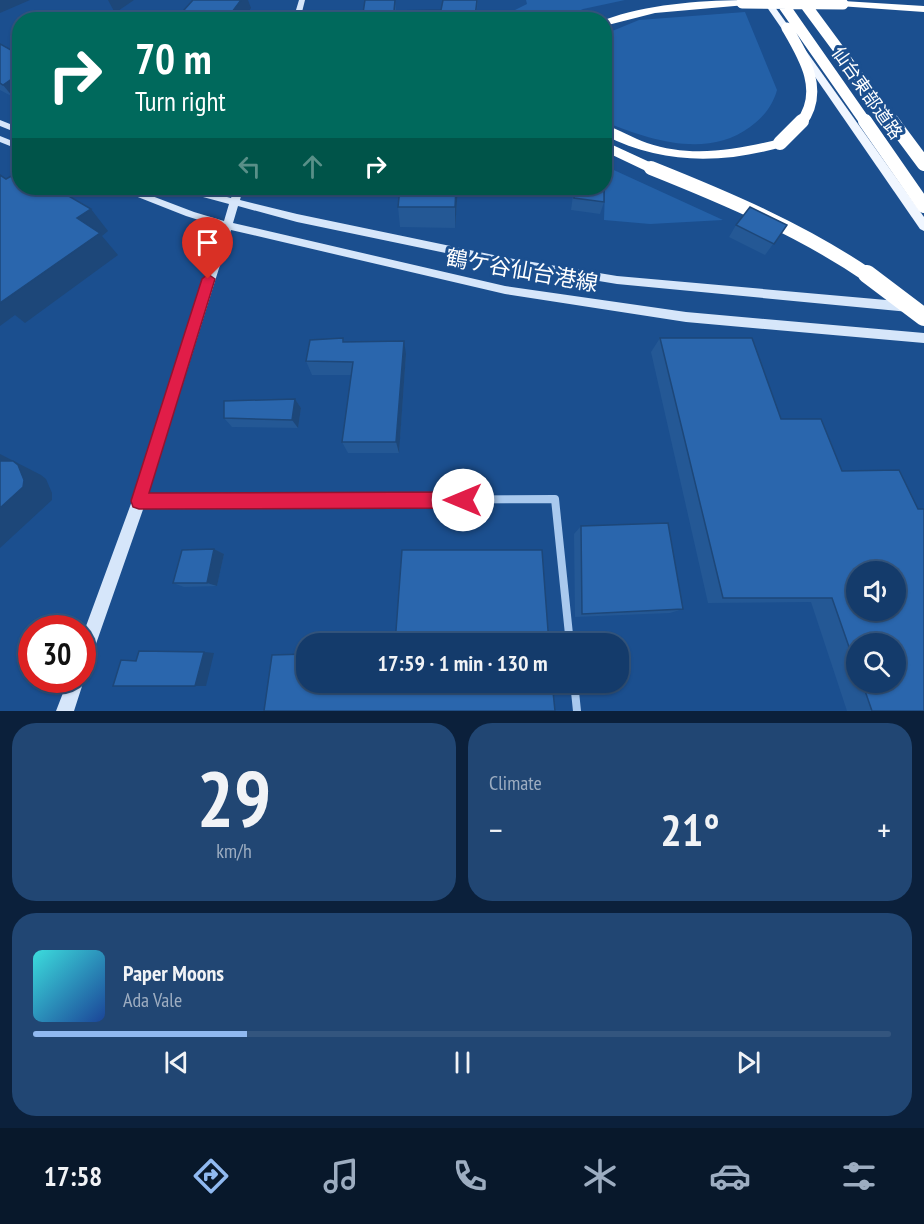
<!DOCTYPE html>
<meta charset="utf-8">
<style>
body{margin:0;font-family:"PT Sans Narrow","Noto Sans JP",sans-serif;background:#214673;color:#f1f3f6;height:100vh;display:flex;flex-direction:column;font-size:22px;white-space:nowrap}
*{box-sizing:border-box;margin:0}
p{font-size:20px;color:#9dadc1}
.icon{flex:none;width:33px;height:33px;fill:none;stroke:currentColor;stroke-width:2;stroke-linecap:round;stroke-linejoin:round}
.map{position:relative;height:711px;overflow:hidden}
.sheet{display:flex;flex-direction:column;gap:12px;padding:12px;background:#0b203b;flex:1}
.sheet>*{flex:none}
.hud{position:absolute;left:12px;top:12px;width:600px;height:183px;border-radius:24px;box-shadow:0 2px 4px #0004,0 0 0 2px #33557e;background:#00695c;color:#fff;overflow:hidden}
.tools{position:absolute;left:846px;top:561px;display:grid;gap:12px}
.tools a{display:grid;place-items:center;width:60px;height:60px;border-radius:50%;background:#143b6b;box-shadow:0 2px 4px #0004,0 0 0 2px #33557e;font-size:30px}
.speed{position:absolute;left:18px;top:615px;display:flex;gap:12px;font-size:30px;font-weight:700;text-align:center}
.speed>*{display:grid;place-content:center;width:78px;height:78px;border-radius:50%;background:#143b6b;box-shadow:0 2px 4px #0004,0 0 0 2px #33557e;line-height:1}
.speed .limit{border:9px solid #d22;background:#fff;color:#111}
.pin{position:absolute;display:grid;place-items:center;width:51px;height:51px;color:#fff;margin:-62px -26px;border-radius:50% 50% 50% 0;rotate:-45deg;box-shadow:0 0 6px #0007}
.pin .icon{rotate:45deg}
.me{position:absolute;width:66px;margin:-33px;rotate:270deg;stroke-linejoin:round;filter:drop-shadow(0 0 4px #0008)}
.turn{display:flex;align-items:center;gap:21px;height:126px;padding:0 24px;font-size:27px}
.turn .icon{width:78px;height:78px;stroke-width:2.5}
.turn b{display:block;font-size:42px;line-height:51px}
.lanes{display:flex;align-items:center;height:57px;padding:0 24px;background:#0003;justify-content:center;gap:30px;direction:ltr}
.lanes .off{opacity:.35}
.big{font-size:45px;font-weight:600;line-height:1.1}
.sheet .widget{flex:1;display:flex;flex-direction:column;justify-content:center;gap:9px;min-width:0;padding:0 21px;border-radius:24px;background:#214673}
.sheet .dial{align-items:center;gap:0}
.dial b{font-size:78px;line-height:1}
.song{display:flex;align-items:center;gap:18px}
.cover{width:72px;height:72px;border-radius:9px;background:linear-gradient(135deg,hsl(180 70% 55%),hsl(220 70% 35%))}
.played{height:6px;border-radius:3px;background:linear-gradient(90deg,#90b9f0 25%,#33557e 25%)}
.keys{display:flex;justify-content:space-around;direction:ltr}
.heat{display:flex;justify-content:space-between;align-items:center;font-size:33px;direction:ltr}
.sheet .tiles{flex:1;display:grid;gap:12px;grid-template-columns:1fr 1fr}
.widget:last-child{grid-column:span 2}
.trip{position:absolute;left:296px;top:633px;width:333px;height:60px;border-radius:24px;background:#143b6b;box-shadow:0 2px 4px #0004,0 0 0 2px #33557e;font-weight:600;line-height:60px;text-align:center}
.dock{display:flex;height:96px;justify-content:space-around;align-items:center;background:#08182b;color:#9dadc1}
.dock .icon{width:42px;height:42px}
.dock .selected{color:#90b9f0}
.dock b{font-size:27px;color:#f1f3f6}
.map>svg:first-child{display:block}
.green{fill:#2461a8}
.lines{fill:none;stroke-linecap:round;stroke-linejoin:round}
.street{stroke:#a9c9ee;stroke-width:8}
.secondary{fill:#d6e6fa;fill-rule:evenodd}
.primary{fill:#f0f6ff;fill-rule:evenodd}
.highway{fill:#fff;fill-rule:evenodd}
.highway-bridge-far2{stroke:#fff;stroke-width:11}
.highway-bridge-far1{stroke:#fff;stroke-width:14}
.highway-bridge{stroke:#fff;stroke-width:18}
.wall{fill:#245895;fill-rule:evenodd}
.shaded-wall{fill:#1d4779}
.building{fill:#2a66ad;stroke:#1d4779;stroke-width:1.5;fill-rule:evenodd}
.route{fill:#e11d48;stroke:#92132f;stroke-width:1.5}
.labels{text-anchor:middle;stroke-width:6;stroke-linejoin:round;paint-order:stroke}
.far-street-label{font-size:18px;fill:#fff;stroke:#1b4f8f}
.street-label{font-size:22px;fill:#fff;stroke:#1b4f8f}
</style>
<div class="map">
<svg width="924" height="711" viewBox="0 0 924 711">
<rect width="100%" height="100%" fill="#1b4f8f"/>
<path class="green" d="M526 0H625L583 9 562 19H497L527 4Z
M745 12 777 90C773 105 763 118 750 127 707 159 650 140 605 122V34L639 20Z
M605 166 723 220 650 224 604 220 605 190 588 188H604Z"/>
<g class="lines">
<path class="street" d="M139 501 555 499 570 644
M574 682 577 711"/>
<path class="secondary" d="M299 0H305L300 20H293Z
M0 120 20 128V134L0 126Z
M0 136 20 144V150L0 142Z
M118 188H131L194 212 224 221 229 204 177 190 175 188H191L231 198 235 188H243L240 200 297 214 508 258 617 276 909 302 915 307 909 312 617 284 508 266 297 222 238 206 233 223 505 286 686 312 924 333V343L686 322 505 294 231 230 146 501 90 661 88 667 82 669V637L132 501 221 227 186 216 120 190Z
M82 676 84 680 74 711H56L68 680H82Z"/>
<path class="primary" d="M762 0H770L924 217V231L920 229Z"/>
<path class="highway" d="M742 0 747 3 746 5 655 13 604 26V20C648 4 696 1 742 0Z
M843 1 924 6V12L839 6V2Z
M604 125C619 129 633 138 647 143 691 158 736 150 780 139L787 143 785 146C723 164 663 165 604 135Z
M604 141 656 165 658 168 651 173 646 171 604 151Z"/>
<path class="highway-bridge-far2" d="M780 0 866 123
M802 0 893 123
M742 3 843 4
M787 28C804 57 825 91 801 123"/>
<path class="highway-bridge-far1" d="M865 121 924 206
M892 121 924 164
M780 143 802 121
M651 168C726 198 802 230 869 276"/>
<path class="highway-bridge" d="M867 274 924 317"/>
</g>
<path class="wall" d="M395 0 396 11 441 10 443 0H478L476 20H362Z
M0 44 13 97 0 90Z
M458 188 455 228 400 227 398 207Z
M574 188H604V202L600 214 571 210Z
M736 225H787L765 255 729 237Z
M343 338 344 342 406 354 399 453H348L342 442 351 375H312L306 361Z
M660 338 781 419 842 471 918 509 924 711H847L811 602 708 603 651 352ZM856 644 896 682H856Z
M295 399 301 408 298 428 232 427 224 418Z
M581 526 683 609 670 613 575 617 574 534Z
M214 549 224 554 217 586 184 587 173 583Z"/>
<path class="shaded-wall" d="M0 0H30L0 13Z
M108 0H134L115 13Z
M237 0H248L251 8 243 20H226Z
M20 73V93L13 97 3 85Z
M456 188H458L455 228V207Z
M91 209 108 231 102 236 118 255 25 323 0 303 77 218Z
M0 303 15 315 0 326Z
M404 341 406 354 399 453 396 442Z
M295 399 301 408 298 428 292 420Z
M0 454 41 475 46 479 52 493V500L0 548Z
M214 549 224 554 217 586 207 583Z
M204 652 214 653 206 686H195Z"/>
<path class="building" d="M193 0H241L226 20H175Z
M365 0H395L394 11 441 10 443 0H477L475 17H451V20H362Z
M0 44 20 55V73L3 85 0 83Z
M20 171V188H55L91 209 77 218 100 233 0 303V175L6 179Z
M400 188H456L455 207H398Z
M575 188H604V202L574 198Z
M750 207 787 225 774 244 736 225Z
M343 338V342L404 341 396 442H342L353 362 306 361 310 340Z
M660 338H752L781 419H821L842 471 899 470 918 509H924V711H872L862 682H896V644H856V667L832 598H723ZM856 572H896V610H856Z
M295 399 292 420 224 418V401Z
M0 459 1 461H13L18 465 24 480 23 487 0 508Z
M668 523 683 609 582 614 581 526Z
M214 549 207 583H173L182 550Z
M402 550H542L549 644H395Z
M139 651 204 652 195 686H113L121 660 136 661Z
M306 654V682H552L555 711H264L272 655Z"/>
<path class="route" d="M208 274 215 279 149 493 463 492 468 494 471 500 468 505 463 508 139 509 133 507 131 501 202 279Z"/>
<g class="labels">
<g class="far-street-label">
<text transform="translate(867 93) rotate(55)" y="6">仙台東部道路</text>
</g>
<g class="street-label">
<text transform="translate(522 270) rotate(10)" y="8">鶴ケ谷仙台港線</text>
</g>
</g>
</svg>
<div class="tools">
<a><svg class="icon" aria-label="sound" viewBox="0 0 24 24"><path d="M4 9h4l5-4v14l-5-4H4zM17 9q2 3 0 6"/></svg></a>
<a><svg class="icon" aria-label="search" viewBox="0 0 24 24"><circle cx="10" cy="10" r="6"/><path d="M15 15l6 6"/></svg></a>
</div>
<div class="speed"><div class="limit">30</div></div>
<div class="pin" style="left:208px;top:279px;background:#d93025"><svg class="icon" aria-label="arrive" viewBox="0 0 24 24"><path d="M6 21V4h12l-3 4 3 4H6"/></svg></div>
<svg class="me" style="left:463px;top:500px" viewBox="-20 -20 40 40"><circle r="19" fill="#fff"/><path d="M0-13L10 11 0 6-10 11z" fill="#e11d48"/></svg>
<div class="trip">17:59 · 1 min · 130 m</div>
<div class="hud">
<div class="turn"><svg class="icon" aria-label="right" viewBox="0 0 24 24"><path d="M7 20v-9h11M14 6l5 5-5 5"/></svg><div><b>70 m</b>Turn right</div></div>
<div class="lanes"><svg class="icon off" aria-label="left" viewBox="0 0 24 24"><path d="M17 20v-9H6M10 6l-5 5 5 5"/></svg><svg class="icon off" aria-label="ahead" viewBox="0 0 24 24"><path d="M12 20V5M6 11l6-6 6 6"/></svg><svg class="icon" aria-label="right" viewBox="0 0 24 24"><path d="M7 20v-9h11M14 6l5 5-5 5"/></svg></div>
</div>
</div>
<section class="sheet">
<div class="tiles">
<div class="widget dial"><b>29</b><p>km/h</p></div>
<div class="widget"><p>Climate</p>
<div class="heat"><a>−</a><b class="big">21°</b><a>+</a></div>
</div>
<div class="widget">
<div class="song"><i class="cover"></i><div><b>Paper Moons</b><p>Ada Vale</p></div></div>
<div class="played"></div>
<div class="keys"><svg class="icon" aria-label="previous" viewBox="0 0 24 24"><path d="M18 5L8 12l10 7zM5 5v14"/></svg><svg class="icon" aria-label="pause" viewBox="0 0 24 24"><path d="M8 5v14M16 5v14"/></svg><svg class="icon" aria-label="next" viewBox="0 0 24 24"><path d="M6 5l10 7-10 7zM19 5v14"/></svg></div>
</div>
</div>
</section>
<nav class="dock">
<b>17:58</b>
<svg class="icon selected" aria-label="directions" viewBox="0 0 24 24"><path d="M12 3l9 9-9 9-9-9zM9 14v-3h6M13 9l2 2-2 2"/></svg>
<svg class="icon" aria-label="music" viewBox="0 0 24 24"><path d="M9 18V5l10-2v13"/><circle cx="6" cy="18" r="3"/><circle cx="16" cy="16" r="3"/></svg>
<svg class="icon" aria-label="phone" viewBox="0 0 24 24"><path d="M5 4h4l2 5-3 2q2 4 5 5l2-3 5 2v4C11 20 4 13 5 4z"/></svg>
<svg class="icon" aria-label="climate" viewBox="0 0 24 24"><path d="M12 3v18M4 7l16 10M4 17L20 7"/></svg>
<svg class="icon" aria-label="car" viewBox="0 0 24 24"><path d="M5 17H2v-5l4-1 3-4h7l3 4 3 1v5h-3M9 17h6M6 11h13"/><circle cx="7" cy="17" r="2"/><circle cx="17" cy="17" r="2"/></svg>
<svg class="icon" aria-label="filters" viewBox="0 0 24 24"><path d="M4 7h16M4 17h16"/><circle cx="9" cy="7" r="2"/><circle cx="15" cy="17" r="2"/></svg>
</nav>
